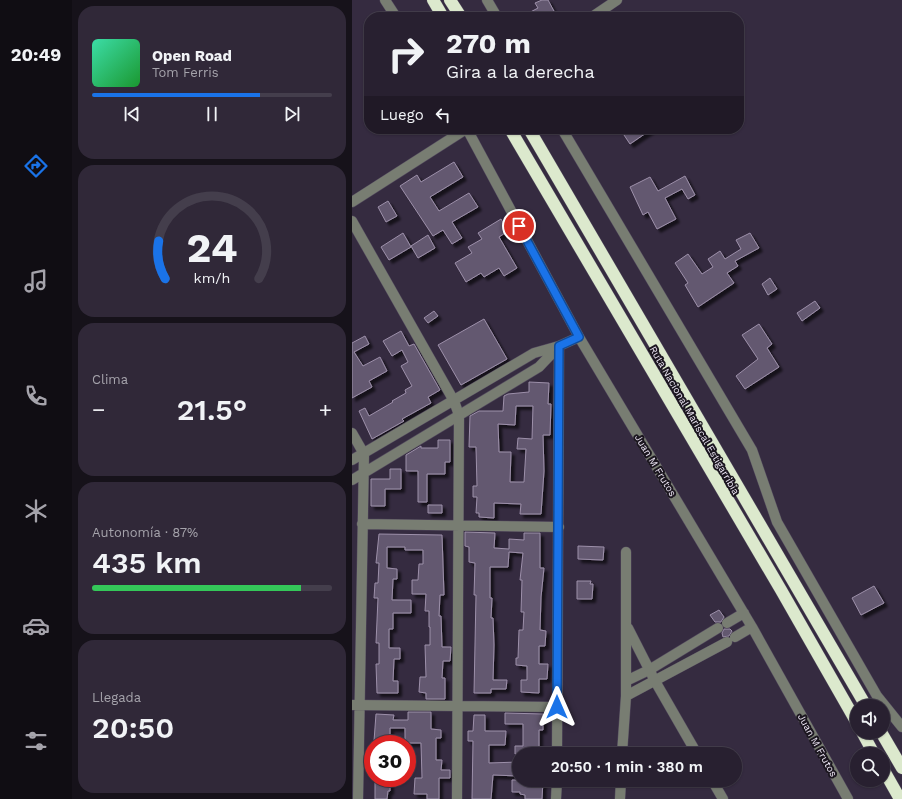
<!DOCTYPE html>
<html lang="es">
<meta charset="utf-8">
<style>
body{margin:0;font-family:"Work Sans",sans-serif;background:#302838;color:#f1f3f6;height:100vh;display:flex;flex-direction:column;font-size:15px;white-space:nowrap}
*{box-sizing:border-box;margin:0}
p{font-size:13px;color:#a5a3ab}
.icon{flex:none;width:22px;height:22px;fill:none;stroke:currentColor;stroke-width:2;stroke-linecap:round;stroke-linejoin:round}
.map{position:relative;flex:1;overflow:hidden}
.details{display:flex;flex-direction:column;gap:6px;padding:6px;background:#16121a;width:280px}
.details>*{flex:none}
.hud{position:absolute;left:12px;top:12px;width:380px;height:122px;border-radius:16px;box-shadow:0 1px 3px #0004,0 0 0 1px #443e4c;background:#282030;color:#f1f3f6;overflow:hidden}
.fabs{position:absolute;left:498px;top:699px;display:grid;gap:8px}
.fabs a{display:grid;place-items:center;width:40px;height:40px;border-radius:50%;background:#282030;box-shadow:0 1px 3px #0004,0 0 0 1px #443e4c;font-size:20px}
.speed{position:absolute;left:12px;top:735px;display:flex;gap:8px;font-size:20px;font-weight:700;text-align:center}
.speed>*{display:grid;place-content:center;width:52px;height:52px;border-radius:50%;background:#282030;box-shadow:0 1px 3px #0004,0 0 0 1px #443e4c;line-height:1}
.speed .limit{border:6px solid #d22;background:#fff;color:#111}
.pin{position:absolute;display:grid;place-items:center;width:34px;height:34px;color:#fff;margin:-17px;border:2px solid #fff;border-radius:50%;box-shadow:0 1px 4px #0007}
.me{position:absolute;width:44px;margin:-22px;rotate:0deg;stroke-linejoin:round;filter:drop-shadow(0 0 3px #0008)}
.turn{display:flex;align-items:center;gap:14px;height:84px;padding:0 16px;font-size:18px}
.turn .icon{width:52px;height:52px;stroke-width:2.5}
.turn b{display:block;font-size:28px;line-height:34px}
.then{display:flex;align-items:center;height:38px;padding:0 16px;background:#0003;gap:8px;font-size:15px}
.big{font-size:30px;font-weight:600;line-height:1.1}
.details .widget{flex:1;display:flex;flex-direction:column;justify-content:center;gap:6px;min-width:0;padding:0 14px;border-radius:16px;background:#302838}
.details .dial{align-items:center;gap:0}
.dial svg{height:104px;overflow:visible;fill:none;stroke:#443e4c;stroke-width:7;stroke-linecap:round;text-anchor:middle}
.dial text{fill:#f1f3f6;stroke:none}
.song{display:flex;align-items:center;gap:12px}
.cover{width:48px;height:48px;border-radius:6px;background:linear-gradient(135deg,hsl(160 70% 55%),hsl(130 70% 35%))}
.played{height:4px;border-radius:2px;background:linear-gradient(90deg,#1a73e8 70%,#443e4c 70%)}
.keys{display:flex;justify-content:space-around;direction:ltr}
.heat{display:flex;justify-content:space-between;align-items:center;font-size:22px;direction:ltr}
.charge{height:6px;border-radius:3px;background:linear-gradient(90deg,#34c759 87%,#443e4c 0)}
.trip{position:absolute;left:160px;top:747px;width:230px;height:40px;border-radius:20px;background:#282030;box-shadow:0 1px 3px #0004,0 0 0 1px #443e4c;font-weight:600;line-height:40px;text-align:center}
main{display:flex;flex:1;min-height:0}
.dock{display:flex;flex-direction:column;width:72px;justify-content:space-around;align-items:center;background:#100d13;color:#a5a3ab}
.dock .icon{width:28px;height:28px}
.dock .active{color:#1a73e8}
.dock b{font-size:18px;color:#f1f3f6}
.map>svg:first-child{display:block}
.building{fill:#635870;stroke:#9d90aa;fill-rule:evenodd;filter:url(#shadow)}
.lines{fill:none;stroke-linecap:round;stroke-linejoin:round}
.minor-casing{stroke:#52495d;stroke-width:11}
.highway-casing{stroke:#52495d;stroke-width:13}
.minor{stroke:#787d72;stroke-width:10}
.highway{stroke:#dce9cd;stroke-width:12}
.route-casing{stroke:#114b97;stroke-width:10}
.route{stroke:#1a73e8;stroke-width:7}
.labels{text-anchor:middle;stroke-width:4;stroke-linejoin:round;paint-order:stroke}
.street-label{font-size:10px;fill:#ede6f5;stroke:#1b161f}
</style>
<main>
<nav class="dock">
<b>20:49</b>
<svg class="icon active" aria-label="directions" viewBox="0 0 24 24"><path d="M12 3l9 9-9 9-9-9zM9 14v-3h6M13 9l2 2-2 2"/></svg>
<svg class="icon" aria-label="music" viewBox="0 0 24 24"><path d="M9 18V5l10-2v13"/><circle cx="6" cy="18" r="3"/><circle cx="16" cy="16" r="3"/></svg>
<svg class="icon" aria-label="phone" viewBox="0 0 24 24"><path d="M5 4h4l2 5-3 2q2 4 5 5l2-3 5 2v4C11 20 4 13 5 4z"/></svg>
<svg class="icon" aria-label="climate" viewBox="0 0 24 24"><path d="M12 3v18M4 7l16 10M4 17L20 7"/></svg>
<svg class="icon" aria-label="car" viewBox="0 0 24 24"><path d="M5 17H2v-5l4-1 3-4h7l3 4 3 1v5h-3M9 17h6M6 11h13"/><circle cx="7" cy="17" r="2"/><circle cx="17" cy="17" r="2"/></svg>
<svg class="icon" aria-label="filters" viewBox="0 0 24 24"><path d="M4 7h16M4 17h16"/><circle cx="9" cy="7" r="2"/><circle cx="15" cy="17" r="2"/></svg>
</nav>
<section class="details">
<div class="widget">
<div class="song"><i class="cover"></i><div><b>Open Road</b><p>Tom Ferris</p></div></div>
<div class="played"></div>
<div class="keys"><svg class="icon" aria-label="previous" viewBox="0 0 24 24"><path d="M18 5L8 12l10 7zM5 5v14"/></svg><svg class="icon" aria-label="pause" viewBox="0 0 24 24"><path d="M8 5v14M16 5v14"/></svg><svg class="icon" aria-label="next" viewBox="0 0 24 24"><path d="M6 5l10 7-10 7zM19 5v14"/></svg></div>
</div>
<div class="widget dial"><svg viewBox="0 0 100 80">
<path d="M14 69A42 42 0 1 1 86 69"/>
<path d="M14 69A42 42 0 0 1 9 40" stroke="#1a73e8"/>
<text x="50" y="56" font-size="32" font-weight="700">24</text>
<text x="50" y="72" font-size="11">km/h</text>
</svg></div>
<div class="widget"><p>Clima</p>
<div class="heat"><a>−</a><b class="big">21.5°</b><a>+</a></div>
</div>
<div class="widget"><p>Autonomía · 87%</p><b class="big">435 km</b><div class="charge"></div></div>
<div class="widget"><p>Llegada</p><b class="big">20:50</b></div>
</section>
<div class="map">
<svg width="550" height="799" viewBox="0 0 550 799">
<defs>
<filter id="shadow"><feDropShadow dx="3.5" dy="3.5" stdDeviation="1" flood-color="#0009"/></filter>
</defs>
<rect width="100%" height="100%" fill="#352b40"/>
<path class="building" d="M190 0H196L203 13 195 17H169L186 8 183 3Z
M268 129H300L278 144Z
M102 162 111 177 78 197 87 211 117 193 126 207 100 222 110 238 100 244 91 230 81 236 48 186 65 175 69 182Z
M333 176 343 195 336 199 330 189 313 198 324 219 305 229 296 212 291 215 278 187 298 177 306 191Z
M36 201 45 216 34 222 26 207Z
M149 219 156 231 147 237 165 268 152 276 147 268 132 277 129 273 114 282 103 263 120 253 116 247 130 239 126 233Z
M51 233 59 247 37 260 29 247Z
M398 233 407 248 383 261 386 266 375 273 382 283 346 307 333 285 336 283 323 263 336 254 350 274 361 267 356 259 368 251 373 259 389 249 384 240Z
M76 235 83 248 66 258 59 246Z
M418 278 425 289 416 295 410 284Z
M463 301 468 308 450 321 445 313Z
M82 311 86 316 76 323 72 318Z
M132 319 155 359 109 385 86 345Z
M407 324 420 344 415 348 427 367 393 389 384 376 406 359 390 335Z
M49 331 57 346 62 344 88 390 76 397 79 403 50 419 52 421 20 439 7 411 13 408 17 416 41 402 40 401 54 393 53 390 60 386 49 366 56 362 50 350 40 356 31 341Z
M13 336 17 344 2 352 11 366 28 357 35 371 17 381 20 387 0 398V343Z
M177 382 197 383 196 404H199L198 435H191L192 471 189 514H168L169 504 142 503V518L127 517V513H124L125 497H121V486H125L124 447H117L118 416 127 411H151L152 396 156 394 177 392ZM164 406H181L180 439 166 438 165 449H174L172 482H158L159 452H147L146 424 163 425Z
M86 440H98V462H93V474H75V502H66V471H54V455L69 446V448H86Z
M38 469H49V489H33V506H19V479H38Z
M76 505H90V513H76Z
M113 532 143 533 142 548 157 549V539L172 540V533H188V568H192L189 597 188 630 194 631 193 646H187V664H196L195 679H187V693L169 692V680H175V666L164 665V658H166L167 630H171L172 612H169L170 580H168L171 553 157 552 156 567H138V598H140L139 618H141L142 645 141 680H155L154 689H139V693H122L124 595H122L123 563 117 562V547L113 546Z
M27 534 90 535 92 595H88L87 616H89L90 647H99L98 661H91L90 678H93V699H74V693L67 692 68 677H74L73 645H78V627H77V611H73L74 594H60V580H66L67 564H71V550H53V547H35V568L45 569V579H41L40 600H59V613H41V629H37V648H48V659H42L41 681H46V693H25L24 664H27V643H24L26 598H22L23 583H26L27 563H24Z
M226 546 252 547 251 560 226 559Z
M225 581H239L238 584H241L240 599H225Z
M522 586 532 603 509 615 500 598Z
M367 610 372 617 369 622H363L358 615Z
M372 629H378L380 631 377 636 371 637 370 633Z
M56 712H79V729L89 730V738H84V760H90L89 770H98V778H87V799H75V794H62L63 778H70L69 743H53V728H38V741H22L24 714 42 715 41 720H56Z
M153 713 191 714V730H187V754H163V746H171V724H153Z
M122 715H133V731H154L153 745H137V763L167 762V776L141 775 139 799H120L121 741H116V731H121Z
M30 778H38V791H36L35 799H23V780H30Z
M160 780H191L190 799H173V795L168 794V792H160Z"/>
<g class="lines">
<g class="minor-casing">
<path id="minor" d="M33 0 44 17
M135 0 145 17
M240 17 265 0
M115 129 227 337 400 627 496 799
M210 129 400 450 425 522 525 696 550 727
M0 202 114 129
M0 221 102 401 107 415 105 799
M0 433 12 454 6 799
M0 460 182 353 207 346 227 337
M0 480 187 367 206 347
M10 524 207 527
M375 623 392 613
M276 628 303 681 345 754
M383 637 400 627
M274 681 297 670 366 628
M274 696 375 642
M0 705 205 707
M205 754 207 346
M270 754 274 696V552
M360 780 371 799
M204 799 205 780
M268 799 269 780"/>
</g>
<g class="highway-casing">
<path id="highway" d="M81 0 91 17
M98 0 109 17
M158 129 429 590 505 723
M177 129 514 706
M510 732 522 754
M529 732 550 768
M531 769 548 799"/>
</g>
<use href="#minor" class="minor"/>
<use href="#highway" class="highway"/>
</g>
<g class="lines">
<g class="route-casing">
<path id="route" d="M167 226 227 337 207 346 205 707"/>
</g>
<use href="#route" class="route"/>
</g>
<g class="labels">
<g class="street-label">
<text transform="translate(343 420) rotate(60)" y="4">Ruta Nacional Mariscal Estigarribia</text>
<text transform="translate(304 465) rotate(59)" y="4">Juan M Frutos</text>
<text transform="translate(466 745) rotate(61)" y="4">Juan M Frutos</text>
</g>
</g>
</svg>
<div class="fabs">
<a><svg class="icon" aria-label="sound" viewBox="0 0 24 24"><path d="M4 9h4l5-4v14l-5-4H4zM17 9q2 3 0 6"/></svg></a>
<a><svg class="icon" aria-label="search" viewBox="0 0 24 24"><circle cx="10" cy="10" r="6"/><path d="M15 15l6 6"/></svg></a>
</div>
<div class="speed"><div class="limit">30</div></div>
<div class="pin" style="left:167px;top:226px;background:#d93025"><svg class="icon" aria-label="arrive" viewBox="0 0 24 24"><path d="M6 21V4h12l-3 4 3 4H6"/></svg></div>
<svg class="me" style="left:205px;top:707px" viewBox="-20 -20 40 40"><path d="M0-17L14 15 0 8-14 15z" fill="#1a73e8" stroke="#fff" stroke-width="4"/></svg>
<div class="trip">20:50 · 1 min · 380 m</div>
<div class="hud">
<div class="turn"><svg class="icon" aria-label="right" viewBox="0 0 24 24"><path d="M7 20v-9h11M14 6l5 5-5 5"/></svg><div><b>270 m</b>Gira a la derecha</div></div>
<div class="then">Luego<svg class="icon" aria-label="left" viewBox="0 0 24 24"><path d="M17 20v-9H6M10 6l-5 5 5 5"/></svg></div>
</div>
</div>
</main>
